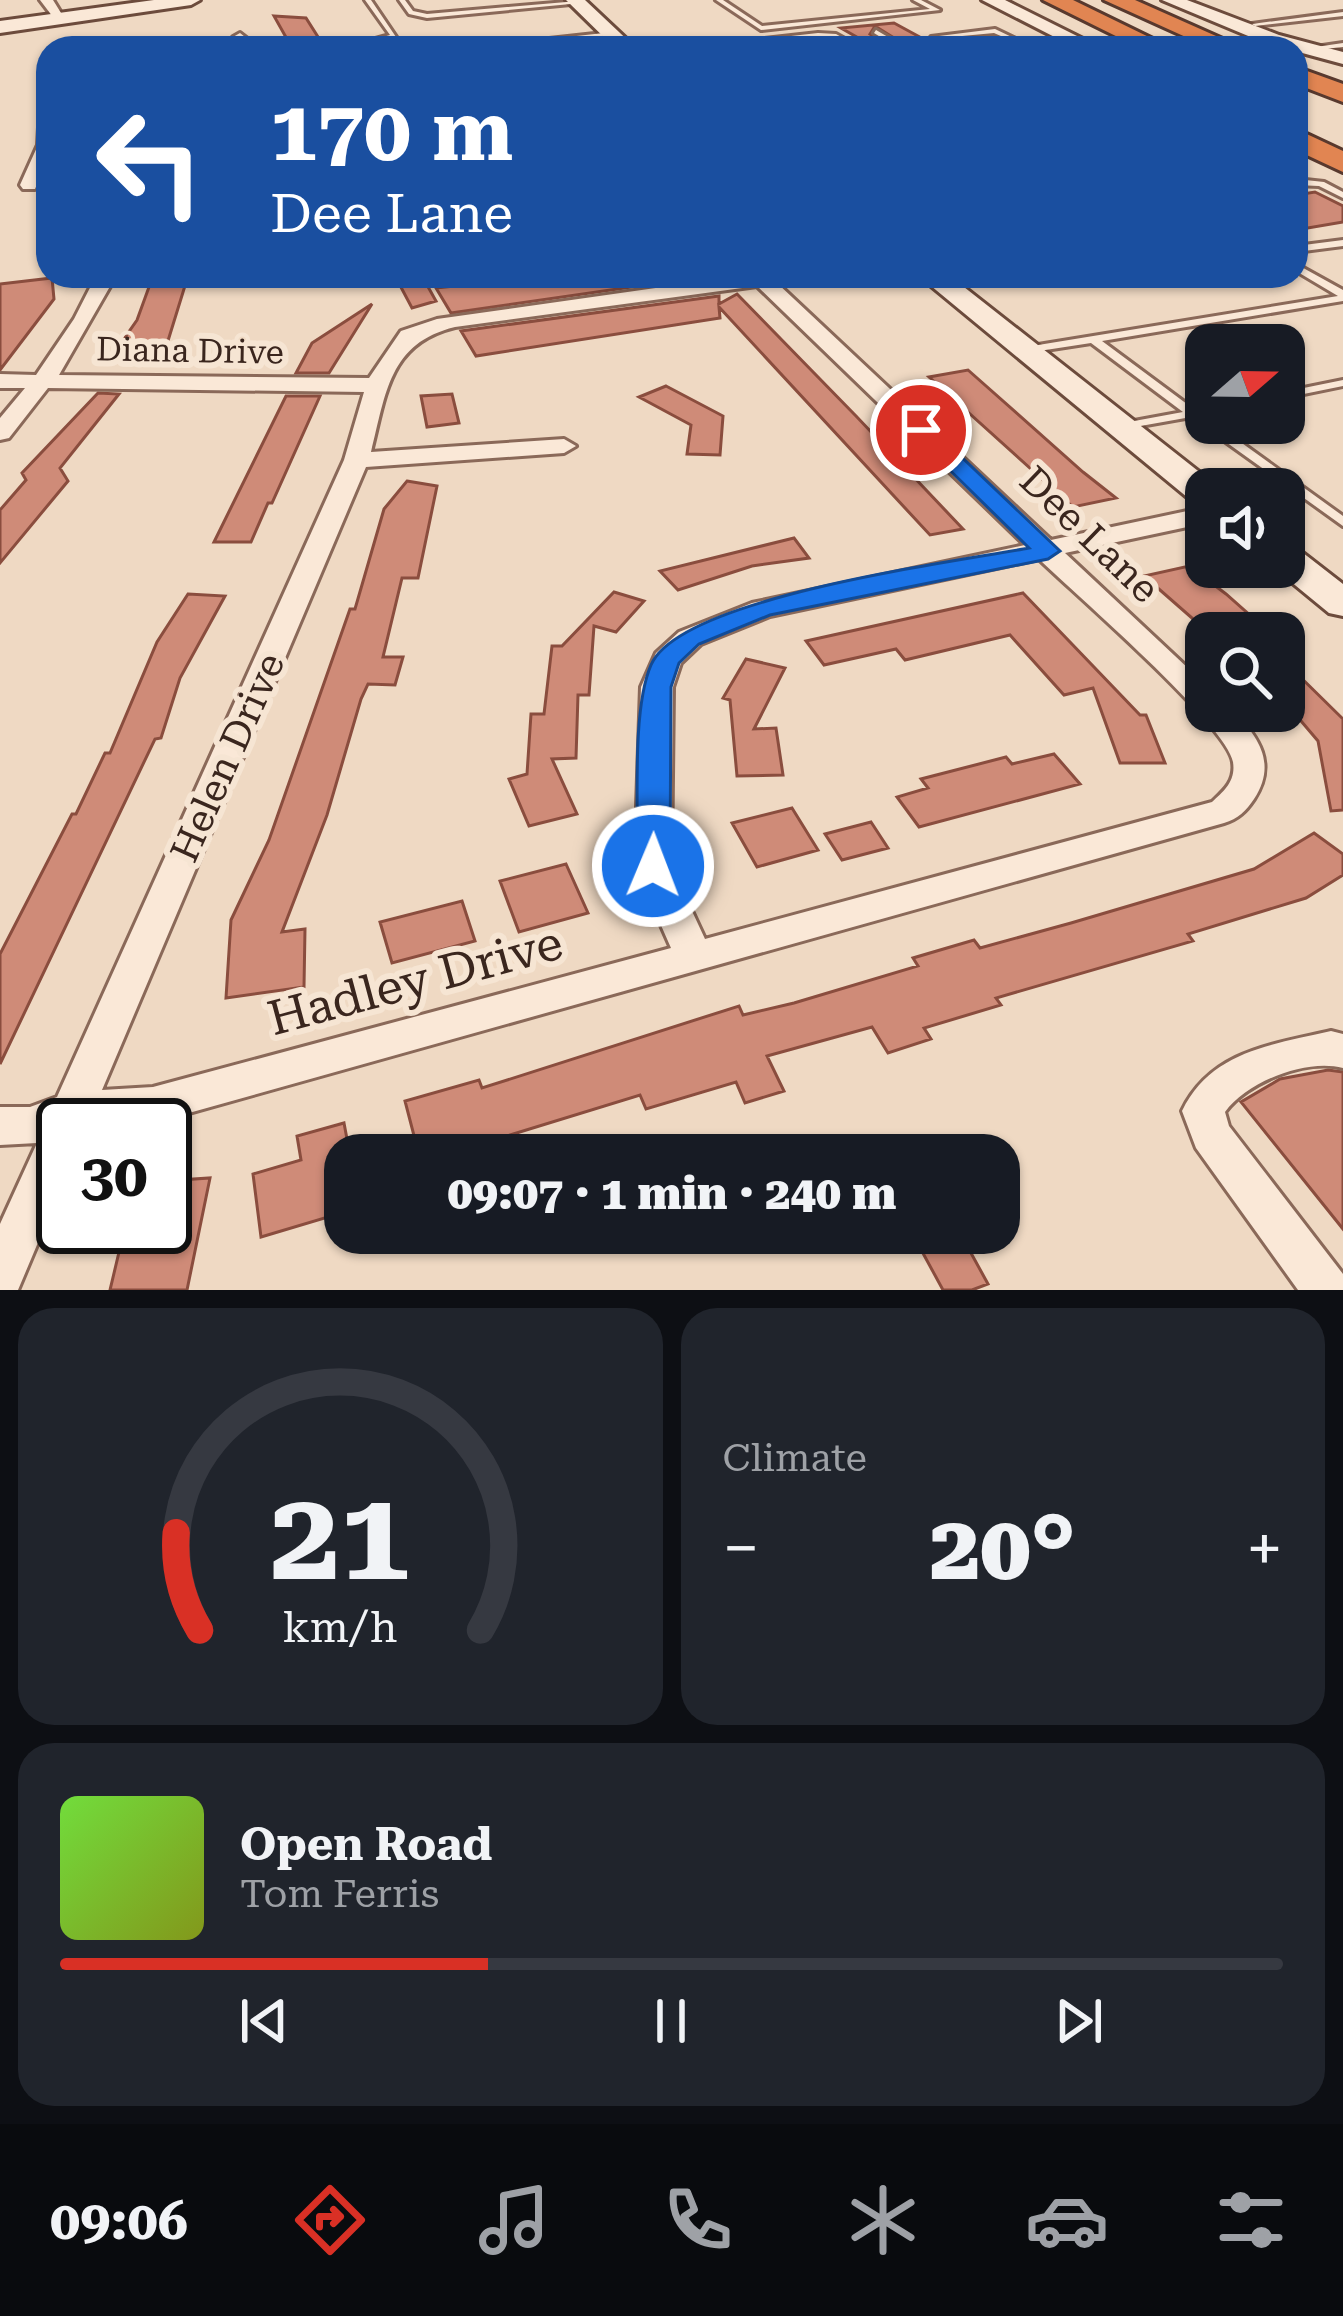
<!DOCTYPE html>
<meta charset="utf-8">
<style>
body{margin:0;font-family:"Roboto Serif",serif;background:#20242c;color:#f1f3f6;height:100vh;display:flex;flex-direction:column;font-size:45px;white-space:nowrap}
*{box-sizing:border-box;margin:0}
p{font-size:39px;color:#9ea1a6}
.icon{flex:none;width:66px;height:66px;fill:none;stroke:currentColor;stroke-width:2;stroke-linecap:round;stroke-linejoin:round}
.map{position:relative;height:1290px;overflow:hidden}
.side{display:flex;flex-direction:column;gap:18px;padding:18px;background:#0d0f14;flex:1}
.side>*{flex:none}
.banner{position:absolute;left:36px;top:36px;width:1272px;height:252px;border-radius:36px;box-shadow:0 3px 9px #0004;background:#1a4fa0;color:#fff;overflow:hidden}
.needle{width:78px;rotate:70deg}
.fabs{position:absolute;left:1185px;top:324px;display:grid;gap:24px}
.fabs a{display:grid;place-items:center;width:120px;height:120px;border-radius:24px;background:#171b24;box-shadow:0 3px 9px #0004;font-size:60px}
.speed{position:absolute;left:36px;top:1098px;display:flex;gap:24px;font-size:60px;font-weight:700;text-align:center}
.speed>*{display:grid;place-content:center;width:156px;height:156px;border-radius:50%;background:#171b24;box-shadow:0 3px 9px #0004;line-height:1}
.speed .limit{border:6px solid #111;border-radius:18px;background:#fff;color:#111}
.pin{position:absolute;display:grid;place-items:center;width:102px;height:102px;color:#fff;margin:-51px;border:6px solid #fff;border-radius:50%;box-shadow:0 3px 12px #0007}
.me{position:absolute;width:132px;margin:-66px;rotate:1deg;stroke-linejoin:round;filter:drop-shadow(0 0 9px #0008)}
.turn{display:flex;align-items:center;gap:42px;height:252px;padding:0 36px;font-size:54px}
.turn .icon{width:156px;height:156px;stroke-width:2.5}
.turn b{display:block;font-size:84px;line-height:102px}
.big{font-size:90px;font-weight:800;line-height:1.1}
.side .widget{flex:1;display:flex;flex-direction:column;justify-content:center;gap:18px;min-width:0;padding:0 42px;border-radius:36px;background:#20242c}
.side .dial{align-items:center;gap:0}
.dial svg{height:312px;overflow:visible;fill:none;stroke:#363941;stroke-width:7;stroke-linecap:round;text-anchor:middle}
.dial text{fill:#f1f3f6;stroke:none}
.song{display:flex;align-items:center;gap:36px}
.cover{width:144px;height:144px;border-radius:18px;background:linear-gradient(135deg,hsl(100 70% 55%),hsl(70 70% 35%))}
.played{height:12px;border-radius:6px;background:linear-gradient(90deg,#d93025 35%,#363941 35%)}
.keys{display:flex;justify-content:space-around;direction:ltr}
.heat{display:flex;justify-content:space-between;align-items:center;font-size:66px;direction:ltr}
.side .tiles{flex:1;display:grid;gap:18px;grid-template-columns:1fr 1fr}
.widget:last-child{grid-column:span 2}
.trip{position:absolute;left:324px;top:1134px;width:696px;height:120px;border-radius:36px;background:#171b24;box-shadow:0 3px 9px #0004;font-weight:800;line-height:120px;text-align:center}
.tab-bar{display:flex;height:192px;justify-content:space-around;align-items:center;background:#090b0e;color:#9ea1a6}
.tab-bar .icon{width:84px;height:84px}
.tab-bar .selected{color:#d93025}
.tab-bar b{font-size:54px;color:#f1f3f6}
.map>svg:first-child{display:block}
.building{fill:#cf8b78;stroke:#8a4d3e;stroke-width:3}
.lines{fill:none;stroke-linecap:round;stroke-linejoin:round}
.lane-casing{stroke:#8a6959;stroke-width:6}
.street-casing{stroke:#8a6959;stroke-width:6}
.secondary-casing{stroke:#6c4b3c;stroke-width:6}
.highway-casing{stroke:#58392e;stroke-width:6}
.lane{fill:#fae8d7;fill-rule:evenodd}
.street{fill:#fae8d7;fill-rule:evenodd}
.secondary{fill:#fae8d7;fill-rule:evenodd}
.highway{fill:#e18552;fill-rule:evenodd}
.route{fill:#1a73e8;stroke:#114b97;stroke-width:3}
.labels{text-anchor:middle;stroke-width:12;stroke-linejoin:round;paint-order:stroke}
.far-street-label{font-size:33px;fill:#3a261e;stroke:#f6e5d3}
.street-label{font-size:39px;fill:#3a261e;stroke:#f6e5d3}
.near-street-label{font-size:48px;fill:#3a261e;stroke:#f6e5d3}
</style>
<div class="map">
<svg width="1343" height="1290" viewBox="0 0 1343 1290">
<rect width="100%" height="100%" fill="#efd9c3"/>
<path class="building" d="M274 16 306 18 325 48H292Z
M894 23 940 48H910L875 26 870 34 890 48H876L841 28Z
M1315 192 1343 206V222L1296 230V195Z
M153 276H188L163 357 112 356 137 320Z
M395 276H422L436 301 412 308Z
M548 276H708L451 313 436 288Z
M52 278 54 299 0 370V284Z
M737 294 856 416 963 529 930 535 719 307 720 318 476 356 461 331 719 296V304Z
M372 304 329 373H296L312 343Z
M968 370 1083 472 1116 498 1073 507 929 377Z
M666 386 723 416 720 455 687 454 691 425 639 397Z
M98 393 119 394 60 468 68 481 0 563V510L26 480 22 473Z
M452 394 459 423 427 427 421 396Z
M286 396H320L272 503H268L251 542H214Z
M407 481 437 486 418 578H402L383 657H403L395 685 368 684 361 699 327 815 282 932 305 929 304 987 226 998 231 920 269 840 350 609H355L384 509Z
M794 538 809 558 752 566 678 590 660 571Z
M1189 566 1226 594 1270 633H1209L1144 576Z
M614 592 644 601 616 632 594 626 589 695H578L576 758 552 759 577 814 529 826 509 779 527 774 531 714H544L552 646H562Z
M1023 593 1140 715H1146L1165 763H1120L1093 688 1064 695 1010 635 905 660 896 649 824 665 806 641Z
M188 594 225 596 180 678 161 738 155 739 0 1064V954L72 814H76L105 753H110L157 642Z
M746 659 785 668 754 729 776 728 783 775 737 776 730 700 723 698Z
M1284 661 1343 719V810L1331 811 1318 741 1284 701Z
M1054 754 1080 784 919 827 897 797 928 788 921 779 1006 757 1012 764Z
M792 808 818 850 757 867 732 823Z
M871 822 888 848 842 860 825 834Z
M1314 833 1343 854V875L1306 898 1188 934 1193 941 996 998 1001 1005 924 1028 931 1039 888 1053 872 1027 767 1056 784 1091 745 1103 736 1082 646 1109 640 1095 497 1139 501 1151 487 1155H419L405 1101 479 1080 482 1088 739 1006 743 1015 794 1003 918 966 913 958 974 940 980 948 1071 923 1254 869Z
M566 864 588 913 519 932 500 881Z
M462 901 475 941 392 963 380 922Z
M1328 1070 1343 1072V1229L1241 1102 1280 1079Z
M344 1123 350 1155H345V1212L261 1237 253 1174 301 1160 297 1136Z
M210 1178 187 1290H110L125 1227H165V1181Z
M912 1233H960L988 1284 972 1290H943Z"/>
<g class="lines">
<g class="lane-casing">
<path id="lane" d="M365 0H371L396 37 372 42V40L390 35Z
M399 0H405L413 11 427 14 578 1 581 3 427 18 409 14Z
M716 0H723L762 26 930 9 913 0H921L940 10 761 30Z
M1343 12V16L1255 26 1252 24Z
M995 29 1024 43 1019 44 994 33 941 38 957 48H949L931 37Z
M876 30 905 47 906 48H898L874 33Z
M613 32 611 35 488 48H466Z
M818 33 836 34 861 48H853L833 37 684 48Z
M1343 43V47L1305 51 1302 49Z
M1296 179 1324 182 1343 192V198L1319 186 1296 185Z
M1343 240V246L1296 252V246Z
M1296 264 1343 290V301L1102 341 1195 410H1200L1206 417V423H1214L1343 516V526L1191 417 1118 430V424L1183 412 1091 343 1026 353 1021 350 1026 347 1338 296 1296 271Z
M1343 380V386L1284 398V392Z"/>
</g>
<g class="street-casing">
<path id="street" d="M40 0H53L66 21H56Z
M240 33 259 48H244L233 37Z
M1026 40 1021 47 963 48 970 44Z
M48 105V160L35 189H23L20 185 38 145 40 110Z
M96 276H116L59 375 369 378 401 331 437 319 740 276H794L777 283 1051 540 1206 507V523L1065 553 1206 685V711H1233C1259 737 1277 764 1254 799 1246 811 1238 819 1224 823L153 1123 63 1125V1183L18 1290H0V1224L37 1143 0 1145V1107H30L57 1097 344 460 364 392 48 388 9 438 0 440V418L25 388H0V374L36 375 74 319ZM757 286 1025 545 752 603 679 632 656 653 641 687 635 866 671 948 153 1087 102 1090 366 467 564 453 576 446 564 439 371 452C386 393 389 343 455 327ZM1039 559C1074 593 1228 726 1233 762 1236 781 1224 791 1212 802L705 939 671 866 673 687 681 663 701 644 770 616Z
M1331 1031 1343 1034V1068C1306 1058 1247 1082 1225 1112L1229 1126 1343 1274V1290H1298L1196 1148 1182 1111C1211 1051 1271 1045 1331 1031Z"/>
</g>
<g class="secondary-casing">
<path id="secondary" d="M154 0H200L191 5 0 33V21Z
M566 0H585L636 48H615Z
M982 0H1005L1101 48H1076Z
M1162 0H1187L1279 35 1343 52V64L1265 43Z
M919 276H950L1221 489H1206V505L1193 502Z
M1284 545 1298 549 1343 584V616L1329 613 1273 567H1284Z"/>
</g>
<g class="highway-casing">
<path id="highway" d="M1043 0H1073L1157 41 1146 48 1136 46Z
M1104 0H1135L1243 48H1210Z
M1296 67 1343 84V102L1296 84Z
M1296 129 1343 151V172L1296 150Z"/>
</g>
<use href="#lane" class="lane"/>
<use href="#street" class="street"/>
<use href="#secondary" class="secondary"/>
<use href="#highway" class="highway"/>
</g>
<path class="route" d="M921 424 929 426 1060 551 1048 559 770 615 699 644 679 663 671 687 670 866 665 874H642L637 866C639 813 631 711 651 665 680 597 955 562 1029 548L914 435 910 430Z"/>
<g class="labels">
<g class="far-street-label">
<text transform="translate(190 350) rotate(1)" y="12">Diana Drive</text>
</g>
<g class="street-label">
<text transform="translate(1090 534) rotate(44)" y="14">Dee Lane</text>
<text transform="translate(227 757) rotate(-66)" y="14">Helen Drive</text>
</g>
<g class="near-street-label">
<text transform="translate(415 980) rotate(-15)" y="17">Hadley Drive</text>
</g>
</g>
</svg>
<div class="fabs">
<a><svg class="needle" viewBox="-14 -14 28 28"><path d="M0-13l5 13h-10z" fill="#e53935"/><path d="M0 13l5-13h-10z" fill="#9ea1a6"/></svg></a>
<a><svg class="icon" aria-label="sound" viewBox="0 0 24 24"><path d="M4 9h4l5-4v14l-5-4H4zM17 9q2 3 0 6"/></svg></a>
<a><svg class="icon" aria-label="search" viewBox="0 0 24 24"><circle cx="10" cy="10" r="6"/><path d="M15 15l6 6"/></svg></a>
</div>
<div class="speed"><div class="limit">30</div></div>
<div class="pin" style="left:921px;top:430px;background:#d93025"><svg class="icon" aria-label="arrive" viewBox="0 0 24 24"><path d="M6 21V4h12l-3 4 3 4H6"/></svg></div>
<svg class="me" style="left:653px;top:866px" viewBox="-20 -20 40 40"><circle r="17" fill="#1a73e8" stroke="#fff" stroke-width="3"/><path d="M0-11L8 9 0 5-8 9z" fill="#fff"/></svg>
<div class="trip">09:07 · 1 min · 240 m</div>
<div class="banner">
<div class="turn"><svg class="icon" aria-label="left" viewBox="0 0 24 24"><path d="M17 20v-9H6M10 6l-5 5 5 5"/></svg><div><b>170 m</b>Dee Lane</div></div>
</div>
</div>
<section class="side">
<div class="tiles">
<div class="widget dial"><svg viewBox="0 0 100 80">
<path d="M14 69A42 42 0 1 1 86 69"/>
<path d="M14 69A42 42 0 0 1 8 44" stroke="#d93025"/>
<text x="50" y="56" font-size="32" font-weight="700">21</text>
<text x="50" y="72" font-size="11">km/h</text>
</svg></div>
<div class="widget"><p>Climate</p>
<div class="heat"><a>−</a><b class="big">20°</b><a>+</a></div>
</div>
<div class="widget">
<div class="song"><i class="cover"></i><div><b>Open Road</b><p>Tom Ferris</p></div></div>
<div class="played"></div>
<div class="keys"><svg class="icon" aria-label="previous" viewBox="0 0 24 24"><path d="M18 5L8 12l10 7zM5 5v14"/></svg><svg class="icon" aria-label="pause" viewBox="0 0 24 24"><path d="M8 5v14M16 5v14"/></svg><svg class="icon" aria-label="next" viewBox="0 0 24 24"><path d="M6 5l10 7-10 7zM19 5v14"/></svg></div>
</div>
</div>
</section>
<nav class="tab-bar">
<b>09:06</b>
<svg class="icon selected" aria-label="directions" viewBox="0 0 24 24"><path d="M12 3l9 9-9 9-9-9zM9 14v-3h6M13 9l2 2-2 2"/></svg>
<svg class="icon" aria-label="music" viewBox="0 0 24 24"><path d="M9 18V5l10-2v13"/><circle cx="6" cy="18" r="3"/><circle cx="16" cy="16" r="3"/></svg>
<svg class="icon" aria-label="phone" viewBox="0 0 24 24"><path d="M5 4h4l2 5-3 2q2 4 5 5l2-3 5 2v4C11 20 4 13 5 4z"/></svg>
<svg class="icon" aria-label="climate" viewBox="0 0 24 24"><path d="M12 3v18M4 7l16 10M4 17L20 7"/></svg>
<svg class="icon" aria-label="car" viewBox="0 0 24 24"><path d="M5 17H2v-5l4-1 3-4h7l3 4 3 1v5h-3M9 17h6M6 11h13"/><circle cx="7" cy="17" r="2"/><circle cx="17" cy="17" r="2"/></svg>
<svg class="icon" aria-label="filters" viewBox="0 0 24 24"><path d="M4 7h16M4 17h16"/><circle cx="9" cy="7" r="2"/><circle cx="15" cy="17" r="2"/></svg>
</nav>
